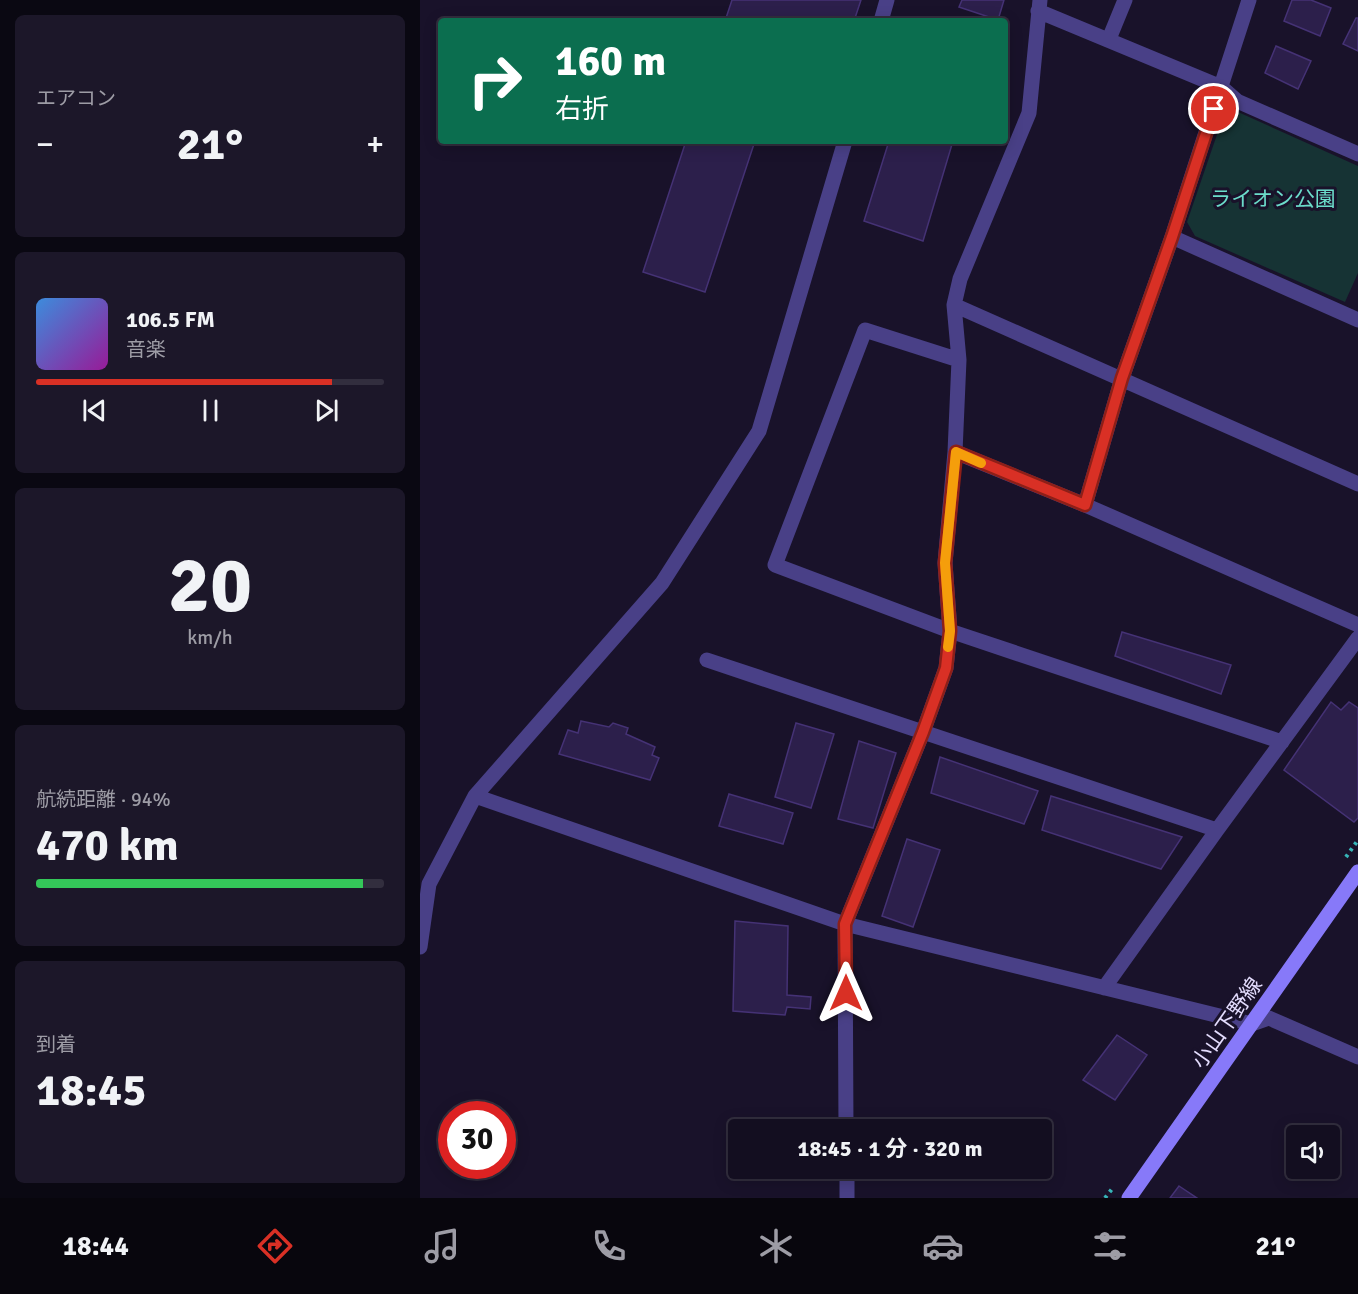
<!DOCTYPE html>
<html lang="ja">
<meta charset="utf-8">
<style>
body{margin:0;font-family:Signika,"Noto Sans JP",sans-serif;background:#1c1729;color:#f1f3f6;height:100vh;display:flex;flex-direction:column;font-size:22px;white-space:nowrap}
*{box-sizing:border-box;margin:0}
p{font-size:20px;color:#9d9ca5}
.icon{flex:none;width:33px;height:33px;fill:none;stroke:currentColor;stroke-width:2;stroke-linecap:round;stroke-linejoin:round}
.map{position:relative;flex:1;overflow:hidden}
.drawer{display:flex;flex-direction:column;gap:15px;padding:15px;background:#0a0812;width:420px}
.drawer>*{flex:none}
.hud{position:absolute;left:18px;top:18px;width:570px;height:126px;border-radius:6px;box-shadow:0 3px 15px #0003,0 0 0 2px #322e3e;background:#0b6e4f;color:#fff;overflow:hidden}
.controls{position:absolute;left:866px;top:1125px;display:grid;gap:12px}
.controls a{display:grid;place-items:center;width:54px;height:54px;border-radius:6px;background:#130e20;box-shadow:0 3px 15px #0003,0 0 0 2px #322e3e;font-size:30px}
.speed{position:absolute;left:18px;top:1101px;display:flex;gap:12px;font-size:30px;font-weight:700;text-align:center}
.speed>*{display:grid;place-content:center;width:78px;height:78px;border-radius:50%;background:#130e20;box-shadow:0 3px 15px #0003,0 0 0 2px #322e3e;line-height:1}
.speed .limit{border:9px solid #d22;background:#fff;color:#111}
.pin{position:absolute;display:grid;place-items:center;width:51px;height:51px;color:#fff;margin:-26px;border:3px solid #fff;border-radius:50%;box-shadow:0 2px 6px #0007}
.me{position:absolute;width:66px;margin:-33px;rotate:0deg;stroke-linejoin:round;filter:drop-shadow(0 0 4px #0008)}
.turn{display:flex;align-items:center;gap:21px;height:126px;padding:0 18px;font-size:27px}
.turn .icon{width:78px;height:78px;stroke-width:2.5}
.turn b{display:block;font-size:42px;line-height:51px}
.big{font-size:45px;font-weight:700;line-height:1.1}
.drawer .card{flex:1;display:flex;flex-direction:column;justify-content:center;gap:9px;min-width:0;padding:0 21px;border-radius:9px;background:#1c1729}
.drawer .dial{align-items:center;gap:0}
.dial b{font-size:78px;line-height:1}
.song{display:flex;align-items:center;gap:18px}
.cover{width:72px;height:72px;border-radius:9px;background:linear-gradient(135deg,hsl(210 70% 55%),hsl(300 70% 35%))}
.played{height:6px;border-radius:3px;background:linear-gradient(90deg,#d93025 85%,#322e3e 85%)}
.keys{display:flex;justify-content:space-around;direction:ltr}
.heat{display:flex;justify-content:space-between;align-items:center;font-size:33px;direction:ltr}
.charge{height:9px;border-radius:4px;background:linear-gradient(90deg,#34c759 94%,#322e3e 0)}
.trip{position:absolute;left:308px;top:1119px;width:324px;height:60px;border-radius:6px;background:#130e20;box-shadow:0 3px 15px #0003,0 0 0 2px #322e3e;font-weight:700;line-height:60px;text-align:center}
.tab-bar{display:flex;height:96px;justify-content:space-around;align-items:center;background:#08060d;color:#9d9ca5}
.tab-bar .icon{width:42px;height:42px}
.tab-bar .selected{color:#d93025}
.tab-bar b{font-size:27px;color:#f1f3f6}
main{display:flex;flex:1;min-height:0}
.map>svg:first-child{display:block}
.green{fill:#163334}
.building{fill:#2c1f4b;stroke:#453275;stroke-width:1.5}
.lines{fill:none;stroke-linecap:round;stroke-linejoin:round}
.path{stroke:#37b5b8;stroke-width:4;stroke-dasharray:3 4.5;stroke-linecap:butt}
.street{stroke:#494087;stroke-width:15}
.secondary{stroke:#8779f9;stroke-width:15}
.route-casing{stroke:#8d1f18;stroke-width:15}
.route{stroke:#d93025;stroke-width:10}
.slow{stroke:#f59e0b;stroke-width:10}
.labels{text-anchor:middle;stroke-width:6;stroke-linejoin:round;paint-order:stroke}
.park-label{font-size:21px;fill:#6bdcca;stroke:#19122a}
.street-label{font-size:21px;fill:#e4ddfe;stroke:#19122a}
</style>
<main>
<section class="drawer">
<div class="card"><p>エアコン</p>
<div class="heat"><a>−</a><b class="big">21°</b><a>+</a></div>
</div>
<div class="card">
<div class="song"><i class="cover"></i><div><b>106.5 FM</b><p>音楽</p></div></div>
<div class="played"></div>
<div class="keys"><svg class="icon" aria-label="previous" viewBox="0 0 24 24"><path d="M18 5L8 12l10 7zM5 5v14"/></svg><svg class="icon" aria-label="pause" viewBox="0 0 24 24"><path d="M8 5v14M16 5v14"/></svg><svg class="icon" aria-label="next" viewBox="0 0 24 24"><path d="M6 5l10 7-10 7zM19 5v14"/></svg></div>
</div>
<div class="card dial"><b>20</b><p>km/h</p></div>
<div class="card"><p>航続距離 · 94%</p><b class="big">470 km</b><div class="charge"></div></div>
<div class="card"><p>到着</p><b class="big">18:45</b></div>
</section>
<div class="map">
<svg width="938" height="1198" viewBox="0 0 938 1198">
<rect width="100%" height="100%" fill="#19122a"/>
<path class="green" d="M818 112 938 166V273L925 302 775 236 767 222 802 120Z"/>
<path class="building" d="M312 0H441L434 21H305Z
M542 0H584L578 20 539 7Z
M872 0H891L911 8 900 36 864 21Z
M936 18H938V51L923 44Z
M856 46 891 61 878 89 845 73Z
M266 141H335L285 292 223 272Z
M469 141H533L503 241 444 221Z
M702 632 811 665 801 694 695 656Z
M911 702 921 710 929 702 938 708V818L934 822 864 770Z
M161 721 189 727 193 723 208 728 206 734 235 747 232 755 239 758 230 780 139 754 148 730 158 733Z
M376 723 414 734 391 808 355 797Z
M439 741 476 753 453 828 418 819Z
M520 757 618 791 604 824 511 793Z
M309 794 373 813 363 844 299 826Z
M631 796 762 837 741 869 622 830Z
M487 839 520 850 493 927 462 916Z
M315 921 368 926 367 995 391 997 390 1009 367 1007 365 1015 313 1011Z
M697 1035 727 1055 695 1100 663 1080Z
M759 1186 777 1198H750Z"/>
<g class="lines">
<path class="path" d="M926 857 938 840
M685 1198 692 1189"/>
<path class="street" d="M618 11 801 87 817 101 938 154
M461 21 467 0
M689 39 705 0
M752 237 938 320
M534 305 938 484
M539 360 445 330 355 565 530 631 862 742
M535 452 665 505 938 625
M665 505 702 378 752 237 829 0
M287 660 797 830
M55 796 425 924 832 1024 849 1018 938 1057
M0 947 9 884 55 796 242 583 339 431 425 141
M684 988 797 830 938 638
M426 1130 425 924 503 732 526 668 530 631 525 563 535 452 539 360 534 305 540 279 609 113 620 0
M427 1168V1198"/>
<path class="secondary" d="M709 1198 938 872"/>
</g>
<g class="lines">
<g class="route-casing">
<path id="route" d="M426 993 425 924 503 732 526 668 530 631 525 563 536 452 665 505 702 378 752 237 794 109"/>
</g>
<use href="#route" class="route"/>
<path class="slow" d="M528 647 530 631 525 563 536 452 561 463"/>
</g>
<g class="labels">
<g class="park-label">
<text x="853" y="206">ライオン公園</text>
</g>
<g class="street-label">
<text transform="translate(807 1023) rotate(-55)" y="7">小山下野線</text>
</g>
</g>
</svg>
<div class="controls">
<a><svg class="icon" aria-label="sound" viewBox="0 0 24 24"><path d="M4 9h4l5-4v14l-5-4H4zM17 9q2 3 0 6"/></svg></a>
</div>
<div class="speed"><div class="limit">30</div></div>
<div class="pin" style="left:794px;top:109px;background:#d93025"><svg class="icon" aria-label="arrive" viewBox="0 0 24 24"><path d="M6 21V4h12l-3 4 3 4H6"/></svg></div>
<svg class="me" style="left:426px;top:993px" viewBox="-20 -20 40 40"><path d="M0-17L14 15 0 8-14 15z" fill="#d93025" stroke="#fff" stroke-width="4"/></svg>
<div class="trip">18:45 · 1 分 · 320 m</div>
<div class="hud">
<div class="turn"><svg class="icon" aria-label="right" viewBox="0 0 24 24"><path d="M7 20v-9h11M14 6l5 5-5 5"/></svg><div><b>160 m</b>右折</div></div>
</div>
</div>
</main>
<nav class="tab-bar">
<b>18:44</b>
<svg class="icon selected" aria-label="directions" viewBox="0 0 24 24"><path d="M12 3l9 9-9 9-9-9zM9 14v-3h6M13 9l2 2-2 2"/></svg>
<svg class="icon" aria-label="music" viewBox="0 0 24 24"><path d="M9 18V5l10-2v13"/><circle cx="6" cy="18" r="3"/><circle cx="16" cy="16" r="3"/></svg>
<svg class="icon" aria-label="phone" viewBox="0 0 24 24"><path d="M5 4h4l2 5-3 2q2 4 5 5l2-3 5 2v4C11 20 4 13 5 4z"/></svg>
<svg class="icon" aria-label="climate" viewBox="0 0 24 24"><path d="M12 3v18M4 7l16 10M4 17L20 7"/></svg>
<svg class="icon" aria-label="car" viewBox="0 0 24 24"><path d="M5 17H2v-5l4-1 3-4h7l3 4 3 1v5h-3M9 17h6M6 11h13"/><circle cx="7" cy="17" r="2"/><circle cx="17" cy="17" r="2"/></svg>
<svg class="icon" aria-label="filters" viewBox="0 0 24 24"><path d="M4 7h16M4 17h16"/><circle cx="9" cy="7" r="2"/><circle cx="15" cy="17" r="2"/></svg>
<b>21°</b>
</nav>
